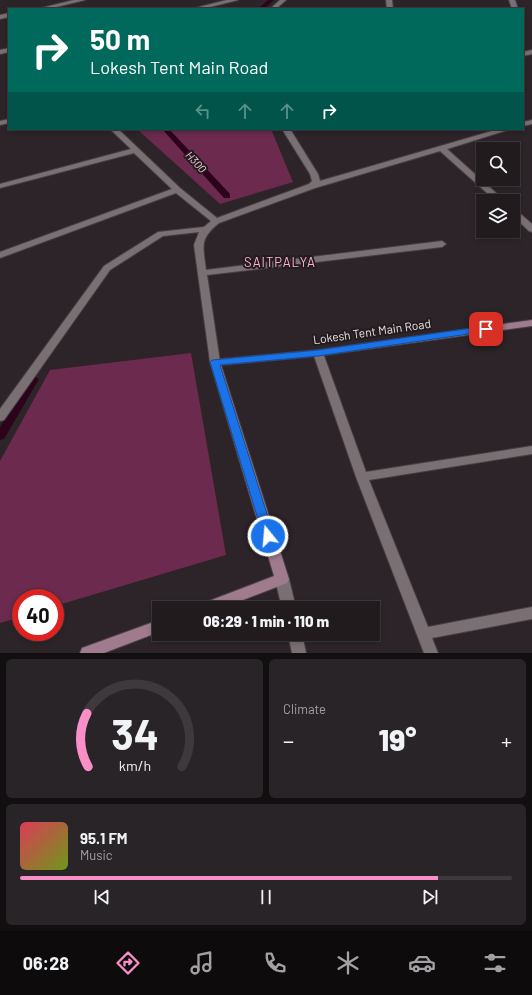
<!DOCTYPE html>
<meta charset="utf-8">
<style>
body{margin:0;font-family:Barlow,sans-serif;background:#292427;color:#f1f3f6;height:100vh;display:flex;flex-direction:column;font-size:15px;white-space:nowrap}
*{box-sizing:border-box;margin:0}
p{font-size:13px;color:#a2a1a4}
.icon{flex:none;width:22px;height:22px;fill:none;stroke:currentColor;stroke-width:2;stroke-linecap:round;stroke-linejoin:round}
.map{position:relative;height:653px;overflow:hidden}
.details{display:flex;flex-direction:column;gap:6px;padding:6px;background:#120f10;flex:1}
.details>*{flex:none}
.guide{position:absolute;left:8px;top:8px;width:516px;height:122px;border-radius:0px;box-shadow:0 2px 6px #0003,0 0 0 1px #3e393c;background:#00695c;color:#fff;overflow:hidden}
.buttons{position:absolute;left:476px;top:142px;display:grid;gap:8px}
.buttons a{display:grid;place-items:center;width:44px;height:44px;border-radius:0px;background:#211b1e;box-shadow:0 2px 6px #0003,0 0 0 1px #3e393c;font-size:20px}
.speed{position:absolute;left:12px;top:589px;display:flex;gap:8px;font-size:20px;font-weight:700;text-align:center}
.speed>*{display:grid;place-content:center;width:52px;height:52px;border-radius:50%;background:#211b1e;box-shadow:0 2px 6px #0003,0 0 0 1px #3e393c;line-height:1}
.speed .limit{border:6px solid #d22;background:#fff;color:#111}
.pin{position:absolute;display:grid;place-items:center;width:34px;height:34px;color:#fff;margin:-17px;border-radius:8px;box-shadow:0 2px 6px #0006}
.me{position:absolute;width:44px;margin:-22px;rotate:343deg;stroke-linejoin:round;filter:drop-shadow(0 0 3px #0008)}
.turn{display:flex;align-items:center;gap:14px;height:84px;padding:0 16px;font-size:18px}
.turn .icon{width:52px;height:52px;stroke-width:2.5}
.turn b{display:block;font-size:28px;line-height:34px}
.lanes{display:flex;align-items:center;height:38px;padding:0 16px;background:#0003;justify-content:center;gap:20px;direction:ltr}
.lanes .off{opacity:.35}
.big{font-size:30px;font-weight:800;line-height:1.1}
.details .tile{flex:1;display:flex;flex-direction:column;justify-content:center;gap:6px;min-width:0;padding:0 14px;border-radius:6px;background:#292427}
.details .dial{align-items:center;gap:0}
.dial svg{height:104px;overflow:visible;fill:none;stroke:#3e393c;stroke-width:7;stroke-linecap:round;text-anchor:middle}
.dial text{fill:#f1f3f6;stroke:none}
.song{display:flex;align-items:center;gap:12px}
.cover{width:48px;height:48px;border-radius:6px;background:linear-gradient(135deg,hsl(350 70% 55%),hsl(80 70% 35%))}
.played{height:4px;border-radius:2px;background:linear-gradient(90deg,#fa8fc7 85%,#3e393c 85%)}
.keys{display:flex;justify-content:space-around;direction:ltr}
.heat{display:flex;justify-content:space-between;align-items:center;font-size:22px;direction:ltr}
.details .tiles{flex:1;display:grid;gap:6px;grid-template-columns:1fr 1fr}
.tile:last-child{grid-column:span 2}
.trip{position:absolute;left:152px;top:601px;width:228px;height:40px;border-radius:0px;background:#211b1e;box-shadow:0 2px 6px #0003,0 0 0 1px #3e393c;font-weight:800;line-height:40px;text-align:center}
.menu{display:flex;height:64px;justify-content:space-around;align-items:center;background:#0d0b0c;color:#a2a1a4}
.menu .icon{width:28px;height:28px}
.menu .on{color:#fa8fc7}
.menu b{font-size:18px;color:#f1f3f6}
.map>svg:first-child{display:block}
.green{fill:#6b2a4e}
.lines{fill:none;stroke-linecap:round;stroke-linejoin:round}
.stream{fill:#2c031b;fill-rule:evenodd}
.street-casing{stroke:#474044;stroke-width:2}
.secondary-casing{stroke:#474044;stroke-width:2}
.street{fill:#7a7074;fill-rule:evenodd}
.secondary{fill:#9f7b8d;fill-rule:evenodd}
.route{fill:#1a73e8;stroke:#114b97}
.labels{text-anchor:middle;stroke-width:4;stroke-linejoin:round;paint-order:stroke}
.far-water-label{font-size:11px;font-style:italic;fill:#fbcbe2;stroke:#231b1e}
.street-label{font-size:12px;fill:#e7e1e4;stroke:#231b1e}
.neighbourhood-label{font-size:13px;letter-spacing:1px;fill:#fdb1d6;stroke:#231b1e}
</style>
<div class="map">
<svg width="532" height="653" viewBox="0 0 532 653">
<rect width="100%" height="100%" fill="#2c2428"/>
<path class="green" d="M137 129H271L293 182 220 204Z
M191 353 226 555 55 606V598H21V617L0 623V461L50 370Z"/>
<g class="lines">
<path class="stream" d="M268 0H274L264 9H258Z
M162 129H169L230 194V198H224Z
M34 376 39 379 4 439 0 440V427L31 377Z"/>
<g class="street-casing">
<path id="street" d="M74 0H85L48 9H37Z
M227 0H238L202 9H191Z
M280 0H286L276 9H270Z
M386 0H392L393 9H387Z
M509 0H515L518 9H512Z
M9 13V17L0 19V15Z
M9 48V52L0 54V50Z
M532 50V54L523 56V52Z
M9 119V123L0 125V121Z
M532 120V124L523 126V122Z
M110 129H118L180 188 217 218 309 184 312 181 310 174 282 129H290L318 174 320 181 499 129H511L447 149 505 201H496L440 151 315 188 219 223C199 239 203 246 206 270L442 241 446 244 442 247 207 275 220 362 215 365 210 362 194 245 199 232 163 236 110 270 4 420 0 421V409L104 266 158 232 204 227 211 221 176 193 0 258V252L172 189 134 153 0 188V184L131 149Z
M513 209 516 210 532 224V232L529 231 513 216Z
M318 350 323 353 366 472 532 446V454L369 480 428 627 532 607V619L432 638 438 653H424L356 477 313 353Z
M282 573 287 575 289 579 296 608H282L275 579 277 575Z
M288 634H302L306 653H292Z"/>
</g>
<g class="secondary-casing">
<path id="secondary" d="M532 320V326L318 356 221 365 289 579 287 583 222 608H199L201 604 274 576 210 362 211 360 318 350Z
M159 620V632L104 653H80L82 648Z"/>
</g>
<use href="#street" class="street"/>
<use href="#secondary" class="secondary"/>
</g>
<path class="route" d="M486 326 491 329 489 331 318 356 220 365 274 536 273 539 268 541 264 539 210 362 212 360 318 350Z"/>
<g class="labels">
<g class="far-water-label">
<text transform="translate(196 162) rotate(47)" y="4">H300</text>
</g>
<g class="street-label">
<text transform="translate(372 332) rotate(-8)" y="4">Lokesh Tent Main Road</text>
</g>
<g class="neighbourhood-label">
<text x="280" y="267">SAITPALYA</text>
</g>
</g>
</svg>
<div class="buttons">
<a><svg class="icon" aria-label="search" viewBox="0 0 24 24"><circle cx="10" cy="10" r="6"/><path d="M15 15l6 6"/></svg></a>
<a><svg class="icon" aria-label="layers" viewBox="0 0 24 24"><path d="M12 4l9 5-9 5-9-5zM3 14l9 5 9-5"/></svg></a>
</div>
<div class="speed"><div class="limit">40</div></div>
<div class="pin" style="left:486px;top:329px;background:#d93025"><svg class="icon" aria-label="arrive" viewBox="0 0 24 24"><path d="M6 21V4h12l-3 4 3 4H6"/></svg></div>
<svg class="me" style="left:268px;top:536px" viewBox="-20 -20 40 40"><circle r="17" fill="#1a73e8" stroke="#fff" stroke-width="3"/><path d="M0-11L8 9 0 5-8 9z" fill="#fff"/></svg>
<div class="trip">06:29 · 1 min · 110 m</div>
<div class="guide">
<div class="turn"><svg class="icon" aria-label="right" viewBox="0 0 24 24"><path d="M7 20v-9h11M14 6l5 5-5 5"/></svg><div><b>50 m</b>Lokesh Tent Main Road</div></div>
<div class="lanes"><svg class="icon off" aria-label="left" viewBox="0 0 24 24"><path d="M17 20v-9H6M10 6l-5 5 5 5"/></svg><svg class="icon off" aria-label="ahead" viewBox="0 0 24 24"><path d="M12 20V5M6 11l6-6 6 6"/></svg><svg class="icon off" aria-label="ahead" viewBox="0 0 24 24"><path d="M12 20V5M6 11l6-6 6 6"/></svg><svg class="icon" aria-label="right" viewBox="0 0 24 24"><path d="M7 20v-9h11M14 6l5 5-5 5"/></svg></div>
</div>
</div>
<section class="details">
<div class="tiles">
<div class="tile dial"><svg viewBox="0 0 100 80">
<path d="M14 69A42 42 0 1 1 86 69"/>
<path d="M14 69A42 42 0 0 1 13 28" stroke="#fa8fc7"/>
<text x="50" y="56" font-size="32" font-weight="700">34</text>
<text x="50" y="72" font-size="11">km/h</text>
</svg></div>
<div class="tile"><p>Climate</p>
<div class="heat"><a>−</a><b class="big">19°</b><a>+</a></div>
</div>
<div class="tile">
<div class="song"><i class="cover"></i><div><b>95.1 FM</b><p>Music</p></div></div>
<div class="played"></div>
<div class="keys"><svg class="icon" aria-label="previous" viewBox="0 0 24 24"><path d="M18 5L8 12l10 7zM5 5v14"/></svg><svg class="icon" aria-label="pause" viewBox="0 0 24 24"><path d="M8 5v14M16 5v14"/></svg><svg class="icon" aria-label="next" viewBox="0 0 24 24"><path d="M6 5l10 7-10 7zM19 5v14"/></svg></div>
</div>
</div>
</section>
<nav class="menu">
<b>06:28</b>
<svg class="icon on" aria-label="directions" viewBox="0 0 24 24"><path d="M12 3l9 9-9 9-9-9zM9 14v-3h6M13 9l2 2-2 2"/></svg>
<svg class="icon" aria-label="music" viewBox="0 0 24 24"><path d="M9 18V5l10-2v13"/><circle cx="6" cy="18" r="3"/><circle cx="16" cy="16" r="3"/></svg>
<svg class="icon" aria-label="phone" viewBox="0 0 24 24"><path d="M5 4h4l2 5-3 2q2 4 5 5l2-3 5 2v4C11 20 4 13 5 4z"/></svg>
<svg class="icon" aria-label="climate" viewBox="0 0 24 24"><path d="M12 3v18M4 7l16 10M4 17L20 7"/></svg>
<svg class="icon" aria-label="car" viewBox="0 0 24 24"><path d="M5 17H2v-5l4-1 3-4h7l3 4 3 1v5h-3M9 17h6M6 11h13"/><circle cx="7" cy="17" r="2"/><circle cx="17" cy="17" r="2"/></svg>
<svg class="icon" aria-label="filters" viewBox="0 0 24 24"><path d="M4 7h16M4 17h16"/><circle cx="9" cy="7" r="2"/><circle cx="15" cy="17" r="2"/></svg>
</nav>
